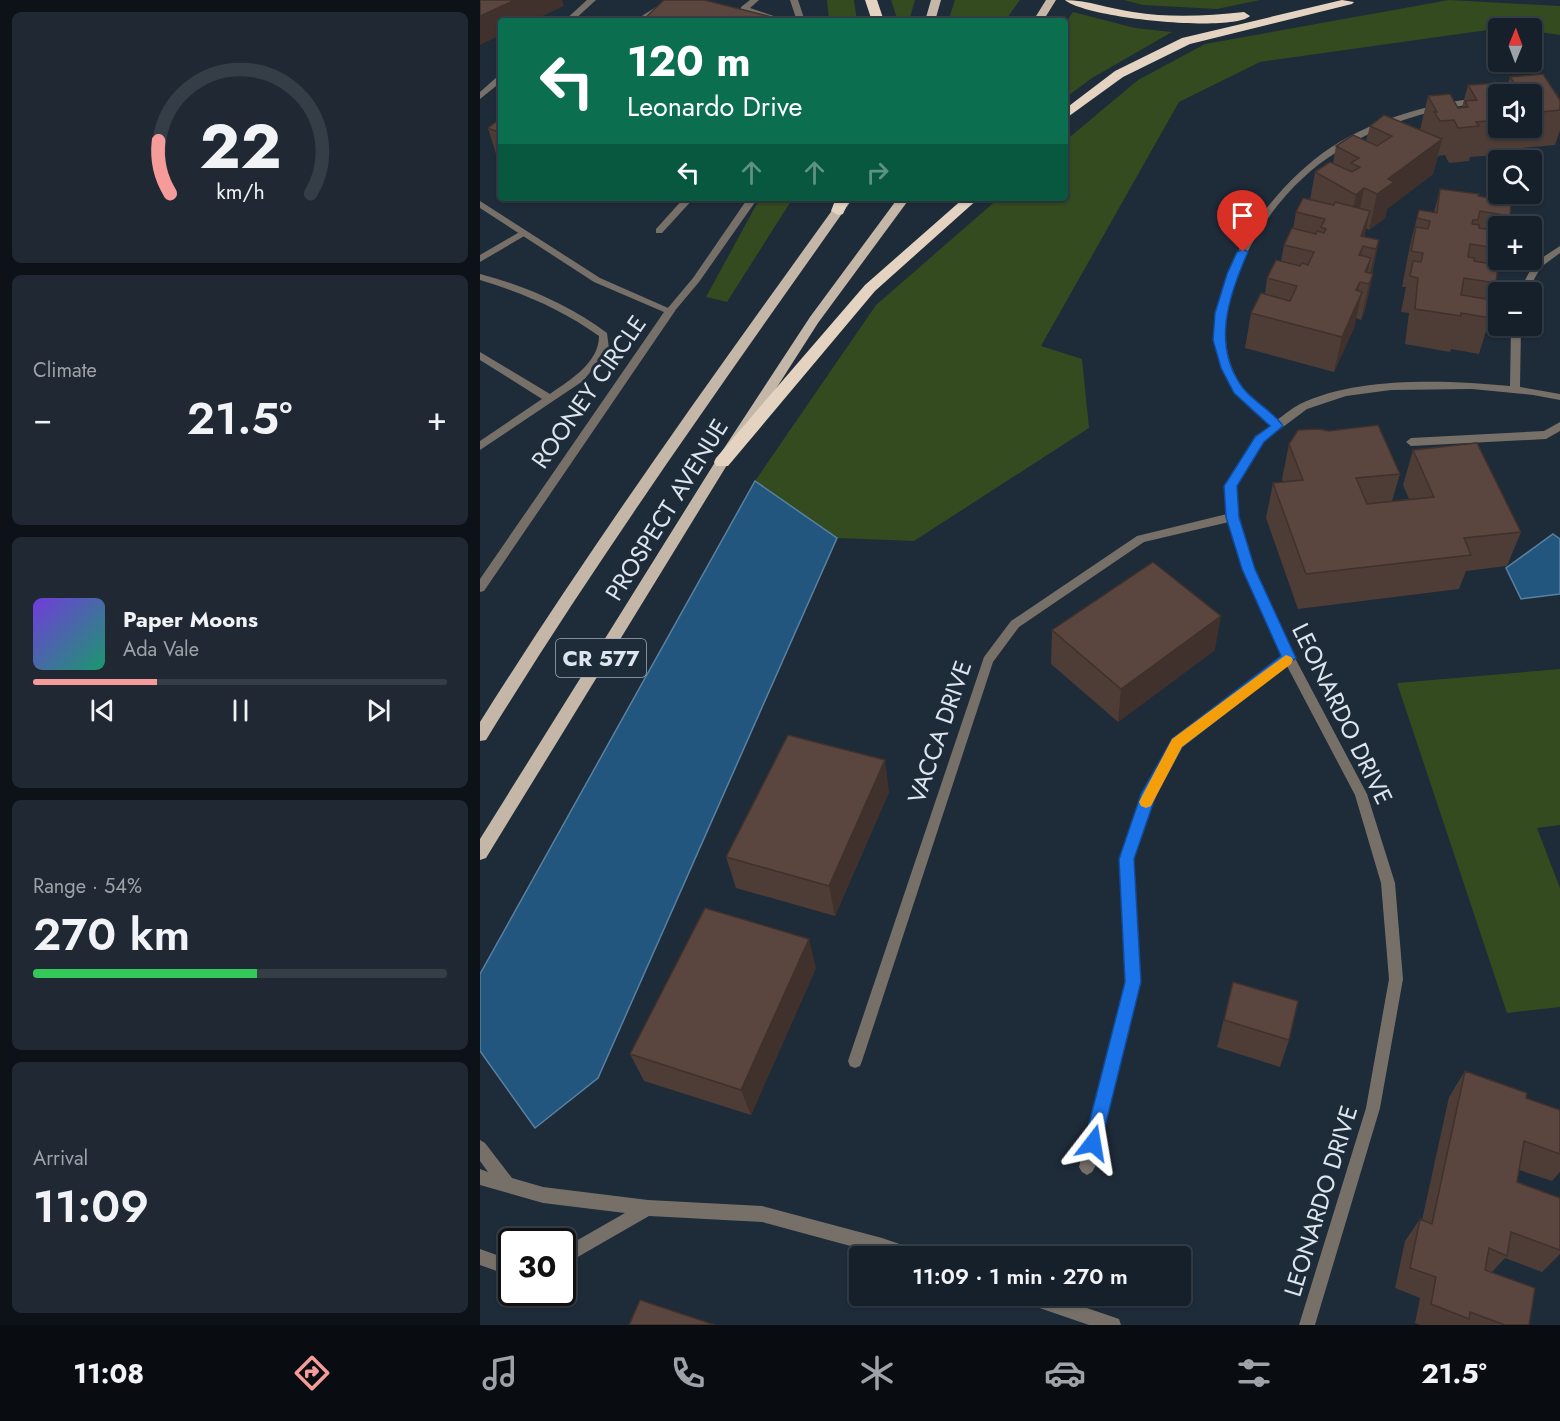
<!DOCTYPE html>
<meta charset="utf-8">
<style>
body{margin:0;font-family:Jost,sans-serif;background:#1f2833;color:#f1f3f6;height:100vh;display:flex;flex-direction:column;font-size:22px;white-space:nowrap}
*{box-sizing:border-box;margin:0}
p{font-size:20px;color:#9ea3a9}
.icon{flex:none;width:33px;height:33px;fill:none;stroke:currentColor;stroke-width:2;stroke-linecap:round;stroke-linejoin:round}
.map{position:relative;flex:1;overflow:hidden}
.panel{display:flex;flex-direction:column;gap:12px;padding:12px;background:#0c1218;width:480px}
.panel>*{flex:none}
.banner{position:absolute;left:18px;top:18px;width:570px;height:183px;border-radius:6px;box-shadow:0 2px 4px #0004,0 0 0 2px #353e47;background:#0b6e4f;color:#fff;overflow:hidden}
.needle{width:39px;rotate:1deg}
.controls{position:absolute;left:1008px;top:18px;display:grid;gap:12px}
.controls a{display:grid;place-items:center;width:54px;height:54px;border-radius:6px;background:#16202b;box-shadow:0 2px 4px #0004,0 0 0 2px #353e47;font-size:30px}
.speed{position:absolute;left:18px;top:1228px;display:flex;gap:12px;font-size:30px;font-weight:700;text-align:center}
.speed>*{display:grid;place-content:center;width:78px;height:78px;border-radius:50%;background:#16202b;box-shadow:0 2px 4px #0004,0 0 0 2px #353e47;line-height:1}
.speed .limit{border:3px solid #111;border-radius:9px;background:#fff;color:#111}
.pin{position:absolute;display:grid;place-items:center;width:51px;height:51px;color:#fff;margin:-62px -26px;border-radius:50% 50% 50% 0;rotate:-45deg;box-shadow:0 0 6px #0007}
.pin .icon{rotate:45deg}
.me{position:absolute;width:66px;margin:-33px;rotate:14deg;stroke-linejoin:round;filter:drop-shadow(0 0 4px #0008)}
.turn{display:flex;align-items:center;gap:21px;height:126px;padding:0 30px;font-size:27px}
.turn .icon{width:78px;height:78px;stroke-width:2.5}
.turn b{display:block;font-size:42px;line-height:51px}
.lanes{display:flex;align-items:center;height:57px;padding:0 30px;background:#0003;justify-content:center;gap:30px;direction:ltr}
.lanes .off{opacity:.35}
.big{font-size:45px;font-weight:600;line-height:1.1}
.panel .tile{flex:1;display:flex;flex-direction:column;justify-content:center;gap:9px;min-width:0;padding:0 21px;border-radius:9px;background:#1f2833}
.panel .dial{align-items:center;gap:0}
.dial svg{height:156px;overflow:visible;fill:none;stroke:#353e47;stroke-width:7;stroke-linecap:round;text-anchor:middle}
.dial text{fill:#f1f3f6;stroke:none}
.song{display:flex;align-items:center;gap:18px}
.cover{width:72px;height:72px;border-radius:9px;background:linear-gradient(135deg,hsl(260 70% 55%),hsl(160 70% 35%))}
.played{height:6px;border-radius:3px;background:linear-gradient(90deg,#f59b9a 30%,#353e47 30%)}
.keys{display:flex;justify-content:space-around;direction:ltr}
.heat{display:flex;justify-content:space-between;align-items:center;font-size:33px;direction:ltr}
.charge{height:9px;border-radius:4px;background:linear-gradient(90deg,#34c759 54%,#353e47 0)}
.trip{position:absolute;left:369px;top:1246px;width:342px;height:60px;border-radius:6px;background:#16202b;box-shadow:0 2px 4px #0004,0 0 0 2px #353e47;font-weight:600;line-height:60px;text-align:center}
.menu{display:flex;height:96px;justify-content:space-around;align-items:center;background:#090d11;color:#9ea3a9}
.menu .icon{width:42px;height:42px}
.menu .active{color:#f59b9a}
.menu b{font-size:27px;color:#f1f3f6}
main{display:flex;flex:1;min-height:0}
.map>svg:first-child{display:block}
.green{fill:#344a1f}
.water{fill:#22567f;stroke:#5a81a1;stroke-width:1.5}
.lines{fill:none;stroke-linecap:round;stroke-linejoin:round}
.service{fill:#777069;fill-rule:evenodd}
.minor{fill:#777069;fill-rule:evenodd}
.primary{fill:#c5b7a7;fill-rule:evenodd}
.motorway{fill:#e4d3c0;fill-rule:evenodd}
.wall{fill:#4e3c36;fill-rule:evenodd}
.shaded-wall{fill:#40312c}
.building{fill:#5b463f;stroke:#40312c;stroke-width:1.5}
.route{fill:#1a73e8;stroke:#114b97;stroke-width:1.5}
.slow{fill:#f59e0b}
.labels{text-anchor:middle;stroke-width:6;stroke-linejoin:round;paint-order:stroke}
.shield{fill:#1e2b39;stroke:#a4adb8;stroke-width:1.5}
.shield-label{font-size:22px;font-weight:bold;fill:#dde5ef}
.street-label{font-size:24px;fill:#dde5ef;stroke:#1e2b39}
</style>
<main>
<section class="panel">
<div class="tile dial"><svg viewBox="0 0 100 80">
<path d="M14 69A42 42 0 1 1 86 69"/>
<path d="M14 69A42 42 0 0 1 8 42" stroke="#f59b9a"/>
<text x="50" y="56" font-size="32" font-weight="700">22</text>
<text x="50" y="72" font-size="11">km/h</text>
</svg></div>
<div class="tile"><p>Climate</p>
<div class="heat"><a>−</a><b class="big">21.5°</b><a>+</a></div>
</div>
<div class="tile">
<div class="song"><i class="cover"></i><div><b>Paper Moons</b><p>Ada Vale</p></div></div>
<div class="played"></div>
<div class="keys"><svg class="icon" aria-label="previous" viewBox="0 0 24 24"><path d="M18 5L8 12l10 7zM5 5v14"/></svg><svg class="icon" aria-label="pause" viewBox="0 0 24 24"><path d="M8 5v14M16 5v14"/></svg><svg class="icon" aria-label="next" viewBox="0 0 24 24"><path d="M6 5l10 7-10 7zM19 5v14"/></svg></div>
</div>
<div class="tile"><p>Range · 54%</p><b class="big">270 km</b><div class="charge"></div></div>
<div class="tile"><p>Arrival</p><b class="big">11:09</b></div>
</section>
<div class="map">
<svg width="1080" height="1325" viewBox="0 0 1080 1325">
<rect width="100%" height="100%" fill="#1e2b39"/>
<path class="green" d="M347 0H374L377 21H349Z
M411 0H435L429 21H418Z
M475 0H540L525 21H468Z
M644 0H780L737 9 663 5Z
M969 0 1080 6V35L1052 31V28H1022L780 62 699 102 561 346 602 359 609 428 434 541 357 538 275 481 396 305 519 198H585V141L658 80 725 44Z
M593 12 655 28 692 32 612 78 585 98V24Z
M280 198H313L247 302 226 297Z
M1080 669V825L1057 828 1080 888V1007L1027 1013 917 683Z"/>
<path class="water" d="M275 481 357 538 118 1078 55 1128 0 1051V974Z
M1073 534 1080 539V594L1041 599 1026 568Z"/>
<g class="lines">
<path class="service" d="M107 0H116L93 21H84Z
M187 0H196L163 21H154Z
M270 0H279L270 8 308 21H296L261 11V7Z
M310 0H318L325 21H317Z
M18 76H21V82L0 99V92Z
M204 198H214L182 233H176V229Z
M268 198H278L219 282 193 313H187V309L213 278Z
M43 230 48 233 46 235 0 262V255Z
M0 274C46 286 89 305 127 333L129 349 103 381 0 450V441L62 399 0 360V352L70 394C90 380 119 363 119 336 83 310 43 293 0 280Z
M1080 422V431L1066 439 931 446 926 442 931 438 1064 431Z"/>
<path class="minor" d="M1018 95V100C976 106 935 113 895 131 869 143 843 159 823 178 775 222 722 314 757 378 766 396 782 407 797 420 804 415 812 408 820 404 877 376 968 380 1030 386L1031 326H1041L1040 387 1080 394V400L1053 395 992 389 911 390 866 396 827 409 783 442 756 486 759 517 775 569 815 658 887 794 915 883 923 979 900 1108 835 1325H819L886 1108 909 979 901 883 875 795 807 666 701 747 675 795 654 859 660 982 615 1167 612 1172 607 1175 602 1172 599 1167 646 982 640 859 663 794 693 739 802 657 763 569 749 522 664 542 539 627 513 662 382 1061 380 1066 375 1068 370 1066 368 1061 504 657 531 621 657 536 747 514 746 486 775 436 790 426C772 410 755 397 745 375 708 297 787 190 850 148 901 115 959 102 1018 95Z
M0 201 120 278 195 311 4 591 0 592V579L184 312 114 282 0 208Z
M1080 246V253L1061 267 1047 292H1039L1054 263Z
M0 1140 5 1143 32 1178 63 1187 168 1200 282 1206 402 1238 440 1251 442 1257H411L282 1222 169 1216 82 1266V1249L145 1213 63 1203 0 1185V1169L8 1172 0 1161Z
M0 1249 25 1258H32V1274H25L0 1265Z
M540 1296H572L639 1319 641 1325H609L542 1302Z"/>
<path class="primary" d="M451 0H461L455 21H445Z
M566 0H576L563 21H553Z
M361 198H373C247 377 120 554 6 740L0 741V722C113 542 237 370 361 198Z
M418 198H430L338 323 247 465 6 858 0 860V839L237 459 330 317Z"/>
<path class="motorway" d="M385 0H397L404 21H392Z
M585 0C608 0 630 9 653 12 690 18 727 16 764 12L770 16C751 33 605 18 585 0Z
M862 0 874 2 872 4 710 44 643 77 585 119V109L635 71 702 38Z
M356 198H370L363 214 358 215 351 211Z
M484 198H499L395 291 248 466H236L234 462 236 458 385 285Z"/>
</g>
<path class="wall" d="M1030 77 1080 100V130L1075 145 1042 148 1041 153 990 157 989 161 969 163 965 155 958 156 953 174 907 209 905 218 889 230 886 228 884 237 899 240 892 274H893L885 310 881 320 876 318 874 328 854 372 765 348 771 313 785 294 787 278 801 261 804 245 813 229 816 212 830 200 835 172 853 163 856 146 886 141 890 126 940 130 948 96 978 108 982 107 988 85 1025 94ZM1018 94H1052V128H1018Z
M21 118V156L16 154 8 128Z
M960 189 998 196 1030 216 1026 226H1018V257L1016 265V283L1011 300 1010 318 999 354 971 349 970 352 925 344 929 313 921 312 926 287H922L930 245 939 210 954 212Z
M809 444 920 474 912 501 929 499 923 485 933 450 1041 532 1027 566 986 571 979 589 818 609 786 518 793 483 803 482 802 479Z
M572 630 735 650 638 722 571 664Z
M409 792 355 916 256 888 246 857Z
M336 968 271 1115 164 1081 150 1054Z
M753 982 809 1040 800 1067 737 1047Z
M985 1071 1046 1098 1080 1110V1172L1072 1181 1039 1170 1037 1182 1080 1198V1254L1062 1272 1025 1258 1012 1272 1049 1325H940L935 1323 940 1298 915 1288 925 1241 940 1219 942 1220 969 1097Z"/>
<path class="shaded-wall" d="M35 0H82L84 6 52 21H21V35L0 45V16Z
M962 139 953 174 907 209 905 218 889 230 897 194 908 179Z
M884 188 877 224 868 230 876 195Z
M890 211 882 247 883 246 875 281 881 236Z
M899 240 891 276 887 285 896 249Z
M891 258 885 283V272Z
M893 274 885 310 881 320 889 284Z
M880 282 873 313 882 292 874 328 854 372 862 337 876 290Z
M741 616 735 650 638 722 641 689Z
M405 760 409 792 355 916 349 886Z
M329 939 336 968 271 1115 261 1090Z"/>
<path class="building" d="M0 0H35L0 16Z
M184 0H224L292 17 287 21H162Z
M1063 74 1080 100V110L1052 113V94H1030L1028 91 1039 90 1030 77Z
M1018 83 1026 94H1018V120L996 122 999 126 978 128 974 120 960 121 954 112H957L948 96 970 94 978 108 988 107 985 101 997 100 988 85Z
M904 115 962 139 908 179 914 182 897 194 884 188 876 195 835 172 850 162 872 172 880 167 871 163 879 158 856 146 873 135 897 146 912 136 890 126Z
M21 118V133L8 128Z
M960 189 999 194 998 196 1031 202 1030 216 1000 211 998 220H993L992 224 999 225V228L1018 231V248L990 244 988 257 994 258V261L1018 265 1016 283 984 278 981 295 1012 300 1010 318 981 313V316L935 309 938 278 930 276 933 261 941 262 943 253 931 251 936 227 948 229 950 221 937 218 939 210 957 213Z
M823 198 854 205 855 202 890 211 881 236 899 240 896 249 883 246 879 255 891 258 885 272 893 274 889 284 880 282 876 290 882 292 862 337 771 313 781 293 810 301 817 286 787 278 796 260 820 266 822 263 828 265 834 252 804 245 812 228 836 234 837 231 844 233 846 229 841 227 845 219 816 212Z
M898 425 920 474 876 478 887 504 954 497 933 450 997 443 1041 532 984 538 991 555 826 574 793 483 823 480 809 444 818 430 839 429 849 431Z
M673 562 741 616 641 689 572 630Z
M308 735 405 760 349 886 246 857Z
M225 908 329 939 261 1090 150 1054Z
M753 982 818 1001 809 1040 744 1020Z
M985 1071 1047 1093 1046 1098 1080 1110V1154L1044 1141 1037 1182 1080 1198V1250L1031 1232 1027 1256 1009 1248 1005 1270 1055 1288 1049 1325H1025L990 1312 989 1319 951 1304 956 1277 930 1268 940 1219 952 1224Z
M160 1300 235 1325H149Z"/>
<path class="route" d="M763 249 768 252C749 295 731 346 763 388 774 402 793 411 803 426L784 442 757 486 759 517 775 569 816 658 702 747 676 795 654 859 661 982 621 1143 619 1149 613 1152 607 1149 604 1143 645 982 639 859 661 794 692 739 801 656 762 569 746 517 744 486 775 437 790 426 754 393 741 368 733 340 735 313 747 274 757 252Z"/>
<path class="slow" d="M806 655 811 657 813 660 811 664 702 747 671 806 666 808 661 806 659 802 692 739Z"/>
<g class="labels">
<rect class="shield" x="76" y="639" width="90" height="38" rx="4.5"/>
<g class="shield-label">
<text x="121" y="666">CR 577</text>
</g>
<g class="street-label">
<text transform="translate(109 392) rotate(-55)" y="8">ROONEY CIRCLE</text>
<text transform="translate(187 510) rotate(-58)" y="8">PROSPECT AVENUE</text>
<text transform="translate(862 714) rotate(64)" y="8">LEONARDO DRIVE</text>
<text transform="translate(460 732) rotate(-71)" y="8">VACCA DRIVE</text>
<text transform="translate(841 1201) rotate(-73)" y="8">LEONARDO DRIVE</text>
</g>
</g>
</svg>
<div class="controls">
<a><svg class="needle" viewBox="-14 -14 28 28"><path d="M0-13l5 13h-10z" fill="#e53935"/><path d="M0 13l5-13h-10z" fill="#9ea3a9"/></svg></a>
<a><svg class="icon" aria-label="sound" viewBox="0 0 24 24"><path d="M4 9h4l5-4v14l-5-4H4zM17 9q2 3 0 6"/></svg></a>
<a><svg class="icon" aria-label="search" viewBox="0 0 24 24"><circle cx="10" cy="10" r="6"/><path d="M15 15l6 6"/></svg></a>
<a>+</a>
<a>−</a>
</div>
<div class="speed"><div class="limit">30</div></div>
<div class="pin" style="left:763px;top:252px;background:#d93025"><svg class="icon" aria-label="arrive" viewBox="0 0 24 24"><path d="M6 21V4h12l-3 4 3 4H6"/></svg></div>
<svg class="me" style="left:613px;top:1143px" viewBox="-20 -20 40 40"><path d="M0-17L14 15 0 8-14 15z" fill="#1a73e8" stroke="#fff" stroke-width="4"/></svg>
<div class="trip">11:09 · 1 min · 270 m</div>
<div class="banner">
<div class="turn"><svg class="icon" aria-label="left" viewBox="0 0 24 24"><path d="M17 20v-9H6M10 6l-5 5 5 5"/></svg><div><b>120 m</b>Leonardo Drive</div></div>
<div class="lanes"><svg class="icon" aria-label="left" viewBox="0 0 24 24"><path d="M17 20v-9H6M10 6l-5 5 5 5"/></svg><svg class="icon off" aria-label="ahead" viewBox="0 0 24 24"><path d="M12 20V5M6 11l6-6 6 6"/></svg><svg class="icon off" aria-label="ahead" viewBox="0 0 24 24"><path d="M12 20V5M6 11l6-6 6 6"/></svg><svg class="icon off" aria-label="right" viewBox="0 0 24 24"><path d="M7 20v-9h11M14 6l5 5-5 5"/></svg></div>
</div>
</div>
</main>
<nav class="menu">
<b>11:08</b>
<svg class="icon active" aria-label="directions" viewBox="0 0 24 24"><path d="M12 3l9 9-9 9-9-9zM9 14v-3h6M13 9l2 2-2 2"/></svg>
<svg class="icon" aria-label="music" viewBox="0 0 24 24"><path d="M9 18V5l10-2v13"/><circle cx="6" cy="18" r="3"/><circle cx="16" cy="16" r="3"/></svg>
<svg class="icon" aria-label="phone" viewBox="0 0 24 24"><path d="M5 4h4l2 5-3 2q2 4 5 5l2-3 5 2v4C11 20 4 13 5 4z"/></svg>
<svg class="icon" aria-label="climate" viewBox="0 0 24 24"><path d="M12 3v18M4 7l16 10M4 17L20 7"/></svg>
<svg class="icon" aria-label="car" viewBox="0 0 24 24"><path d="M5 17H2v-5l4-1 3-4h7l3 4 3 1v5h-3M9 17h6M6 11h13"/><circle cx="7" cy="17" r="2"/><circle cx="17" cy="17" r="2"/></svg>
<svg class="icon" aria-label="filters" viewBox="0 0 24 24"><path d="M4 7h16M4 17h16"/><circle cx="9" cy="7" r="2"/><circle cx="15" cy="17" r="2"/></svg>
<b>21.5°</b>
</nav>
